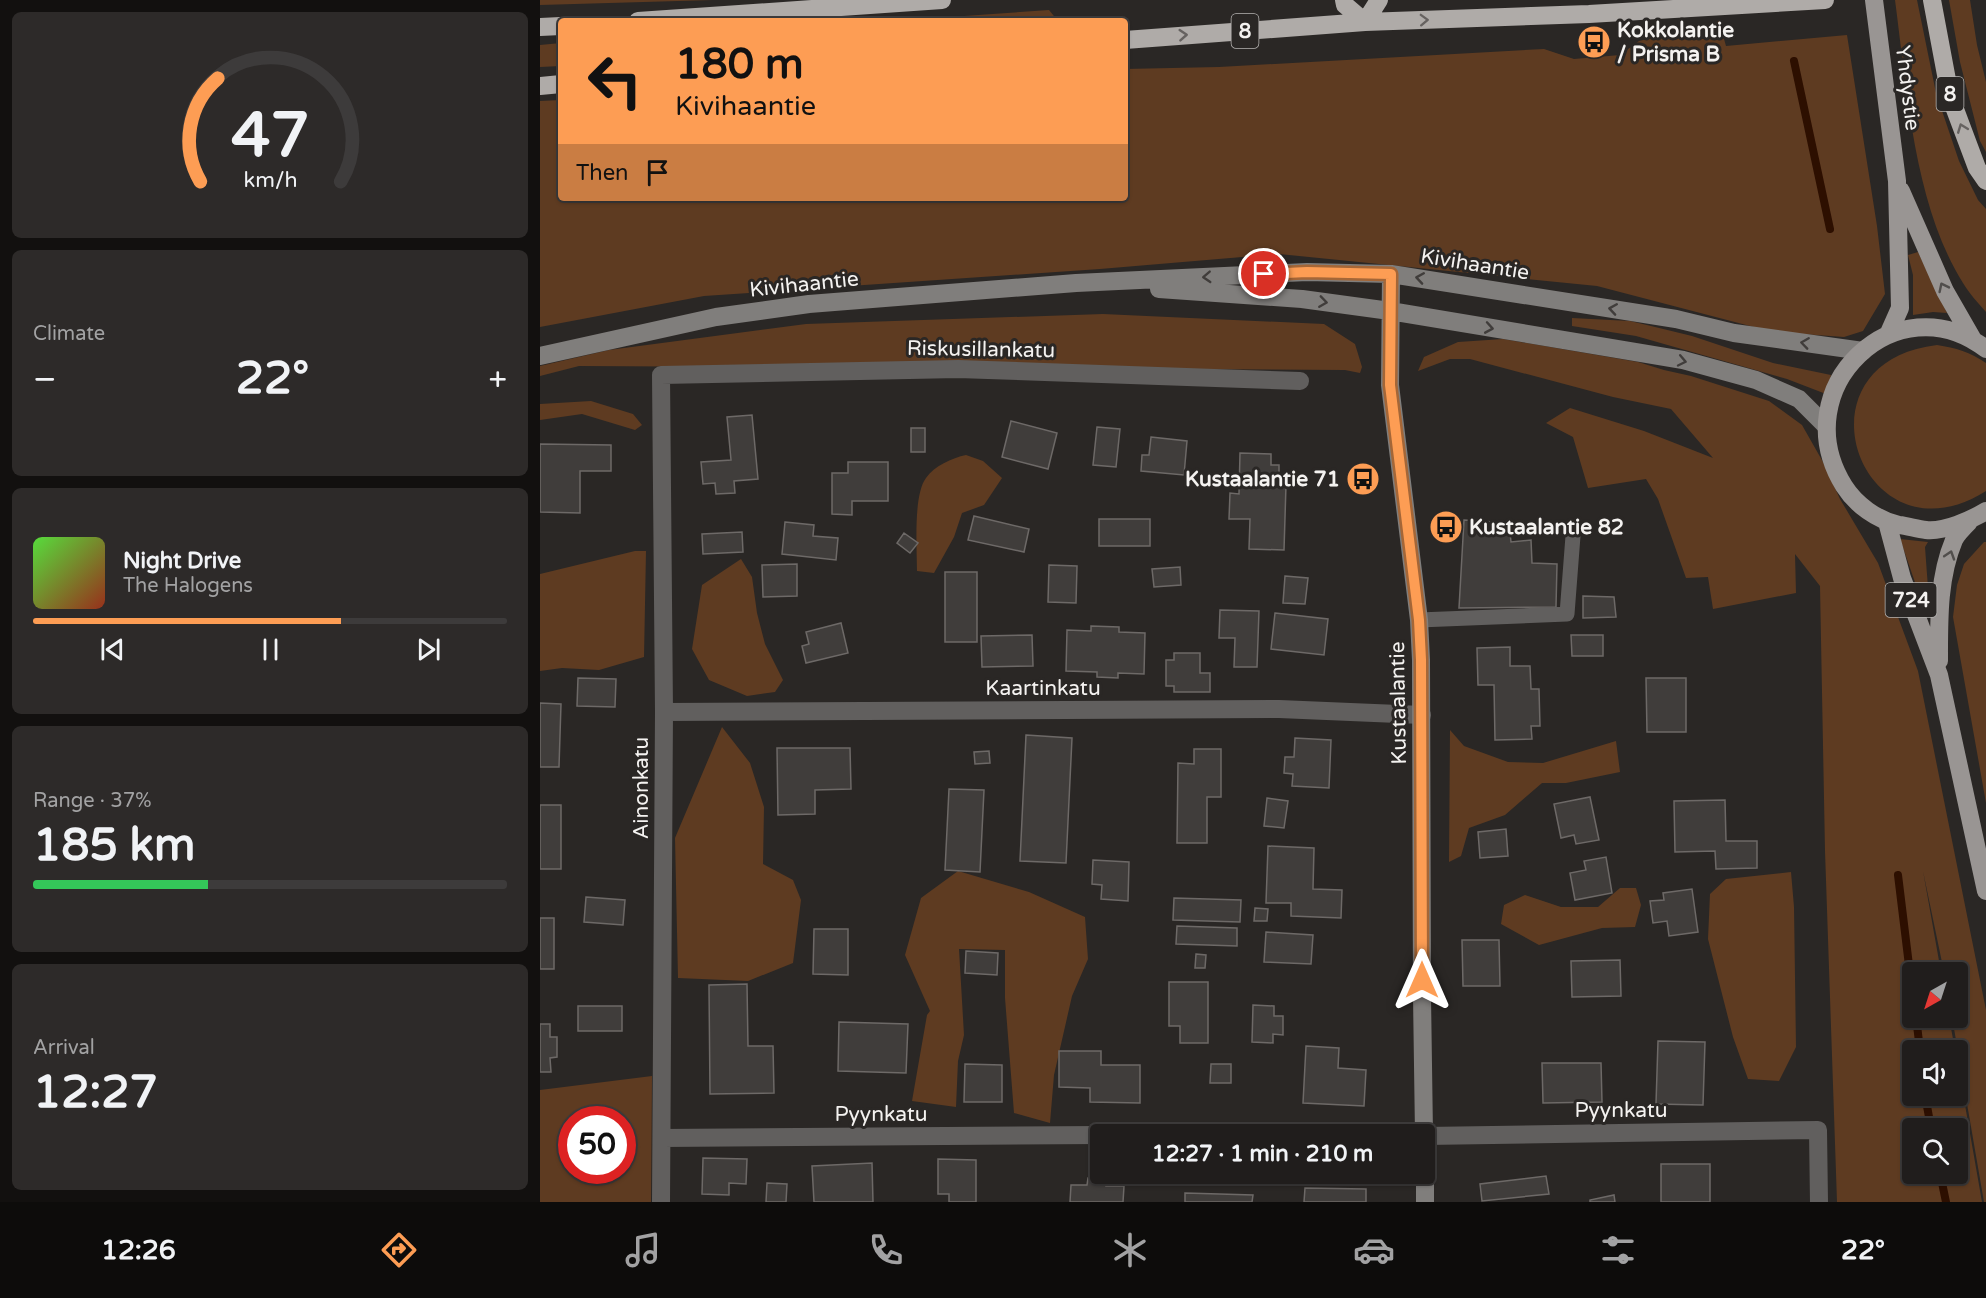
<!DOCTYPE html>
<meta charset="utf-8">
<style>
body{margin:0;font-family:"Varela Round",sans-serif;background:#2d2a29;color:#f1f3f6;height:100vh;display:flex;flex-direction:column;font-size:22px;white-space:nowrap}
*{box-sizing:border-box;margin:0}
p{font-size:20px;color:#a2a2a3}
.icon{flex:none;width:33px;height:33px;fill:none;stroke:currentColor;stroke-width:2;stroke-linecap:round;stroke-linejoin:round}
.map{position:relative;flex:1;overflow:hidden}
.drawer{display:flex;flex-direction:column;gap:12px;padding:12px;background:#12100f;width:540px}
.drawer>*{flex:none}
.hud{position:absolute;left:18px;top:18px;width:570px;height:183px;border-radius:6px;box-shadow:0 2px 4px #0004,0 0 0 2px #3d3b3b;background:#fd9d54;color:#111;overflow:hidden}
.needle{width:39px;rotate:219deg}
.tools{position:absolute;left:1362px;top:962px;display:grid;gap:12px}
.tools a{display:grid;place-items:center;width:66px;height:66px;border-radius:6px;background:#201d1c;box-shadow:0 2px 4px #0004,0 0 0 2px #3d3b3b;font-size:30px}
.speed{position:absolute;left:18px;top:1106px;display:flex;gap:12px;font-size:30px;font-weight:700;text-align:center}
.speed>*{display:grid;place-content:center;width:78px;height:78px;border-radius:50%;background:#201d1c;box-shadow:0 2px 4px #0004,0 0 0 2px #3d3b3b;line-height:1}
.speed .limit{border:9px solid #d22;background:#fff;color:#111}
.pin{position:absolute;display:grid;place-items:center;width:51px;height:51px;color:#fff;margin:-26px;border:3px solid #fff;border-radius:50%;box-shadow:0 2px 6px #0007}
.me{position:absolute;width:66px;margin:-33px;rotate:0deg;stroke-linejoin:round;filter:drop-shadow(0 0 4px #0008)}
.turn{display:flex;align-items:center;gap:21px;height:126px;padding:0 18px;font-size:27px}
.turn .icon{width:78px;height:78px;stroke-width:2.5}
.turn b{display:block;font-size:42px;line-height:51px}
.then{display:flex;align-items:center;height:57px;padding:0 18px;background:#0003;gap:12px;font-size:22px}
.big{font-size:45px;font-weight:800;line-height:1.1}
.drawer .card{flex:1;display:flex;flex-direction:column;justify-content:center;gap:9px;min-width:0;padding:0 21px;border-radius:9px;background:#2d2a29}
.drawer .dial{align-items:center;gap:0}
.dial svg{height:156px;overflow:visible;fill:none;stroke:#3d3b3b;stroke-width:7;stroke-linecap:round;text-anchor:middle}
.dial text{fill:#f1f3f6;stroke:none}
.song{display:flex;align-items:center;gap:18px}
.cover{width:72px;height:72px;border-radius:9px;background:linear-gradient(135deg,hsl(110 70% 55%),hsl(10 70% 35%))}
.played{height:6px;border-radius:3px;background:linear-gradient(90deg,#fd9d54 65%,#3d3b3b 65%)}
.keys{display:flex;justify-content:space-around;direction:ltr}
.heat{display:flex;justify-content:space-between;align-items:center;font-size:33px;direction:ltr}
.charge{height:9px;border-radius:4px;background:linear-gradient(90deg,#34c759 37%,#3d3b3b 0)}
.trip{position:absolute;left:550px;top:1124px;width:345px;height:60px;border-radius:6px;background:#201d1c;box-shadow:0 2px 4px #0004,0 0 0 2px #3d3b3b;font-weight:800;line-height:60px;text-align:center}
.tabs{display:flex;height:96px;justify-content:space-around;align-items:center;background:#0d0c0b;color:#a2a2a3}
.tabs .icon{width:42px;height:42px}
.tabs .current{color:#fd9d54}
.tabs b{font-size:27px;color:#f1f3f6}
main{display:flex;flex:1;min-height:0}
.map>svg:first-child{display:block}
.green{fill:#5e3b21;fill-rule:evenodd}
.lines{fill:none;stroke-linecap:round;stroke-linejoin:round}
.stream{stroke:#2d0f00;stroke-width:8}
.building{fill:#403d3b;stroke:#6d6967;stroke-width:1.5}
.lane{stroke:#615f5e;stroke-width:15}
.street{stroke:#615f5e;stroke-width:18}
.secondary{stroke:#807e7c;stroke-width:18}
.primary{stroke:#999593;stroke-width:18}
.highway{stroke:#afaba8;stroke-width:18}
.oneway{stroke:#666260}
.oneway2{stroke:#403d3b}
.oneway3{stroke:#514e4c}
.route-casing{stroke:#a46637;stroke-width:15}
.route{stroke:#fd9d54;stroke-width:10}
.labels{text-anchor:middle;stroke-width:6;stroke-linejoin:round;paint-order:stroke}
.shield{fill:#2a2725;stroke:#b7b5b3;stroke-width:1.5}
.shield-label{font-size:20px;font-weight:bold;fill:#f4f2f0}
.poi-label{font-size:21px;font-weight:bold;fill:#f4f2f0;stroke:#2a2725;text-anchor:start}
.street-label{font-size:21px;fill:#f4f2f0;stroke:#2a2725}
</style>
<main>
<section class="drawer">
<div class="card dial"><svg viewBox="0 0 100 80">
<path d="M14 69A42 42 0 1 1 86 69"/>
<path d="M14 69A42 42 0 0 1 23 16" stroke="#fd9d54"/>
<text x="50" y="56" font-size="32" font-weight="700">47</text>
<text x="50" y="72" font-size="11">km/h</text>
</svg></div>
<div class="card"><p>Climate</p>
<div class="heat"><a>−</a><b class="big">22°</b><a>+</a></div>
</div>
<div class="card">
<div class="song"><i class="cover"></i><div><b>Night Drive</b><p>The Halogens</p></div></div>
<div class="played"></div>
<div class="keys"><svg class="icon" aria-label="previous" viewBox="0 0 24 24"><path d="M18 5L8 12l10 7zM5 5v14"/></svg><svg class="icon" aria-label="pause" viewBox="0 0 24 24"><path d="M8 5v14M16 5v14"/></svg><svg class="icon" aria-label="next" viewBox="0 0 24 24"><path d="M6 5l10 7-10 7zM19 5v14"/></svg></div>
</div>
<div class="card"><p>Range · 37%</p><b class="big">185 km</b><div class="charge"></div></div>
<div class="card"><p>Arrival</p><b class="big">12:27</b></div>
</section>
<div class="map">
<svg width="1446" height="1202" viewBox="0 0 1446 1202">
<rect width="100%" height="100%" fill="#2a2725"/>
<path class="green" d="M0 0H173L0 5Z
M1355 0H1377L1396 93 1419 161 1438 200 1446 209V312C1438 303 1429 293 1423 283 1374 205 1367 90 1355 0Z
M1409 0H1430L1437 45 1446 82V152L1440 141 1420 62Z
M509 10 518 21H352Z
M1179 21 1186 46 1307 35 1337 226 1345 294 1323 331 1304 337 1233 332 1057 286 739 254 560 269 164 296 0 327V101L21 100V198H585V69L679 67 1004 49 1034 59 1080 55 1099 41Z
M21 43V66L0 67V45Z
M1378 252 1407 313 1393 312 1373 315V275L1368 255Z
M563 314 784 324 815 344 822 367 820 373 805 370 39 366 0 376V366L69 350 266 324Z
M1032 318 1090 321 1111 326 1152 336 1233 363 1291 375 1286 394 1247 379 1096 336 1032 326Z
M963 339 1098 362 1124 370 1151 376 1229 401 1262 425 1283 462 1300 499 1338 563 1378 671 1446 1010V1202H1444L1412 1017H1418V972H1404L1383 871 1401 972H1372V1017H1409L1415 1050H1372V1095H1418V1065L1442 1202H1297L1285 851 1280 586 1255 554 1256 593 1173 609 1168 577 1146 578 1118 499 1106 479 1048 488 1033 437 1006 423 1030 408 1104 431 1173 458 1131 409 1073 397 930 359H910L878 371 884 357 918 342ZM1372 1128H1418V1173H1372Z
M1397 345C1416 348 1430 352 1446 363V491C1323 569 1247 363 1397 345Z
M51 401 93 414 102 425 95 430 42 414 0 420V404Z
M426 455 443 461 462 478 444 505 422 513 414 537 394 573 377 571C377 549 373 495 386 478 394 466 412 458 426 455Z
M1360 539 1388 542 1385 547 1388 588 1378 591Z
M1444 542H1446V803L1413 617 1417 585 1424 564Z
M95 551H106L104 657 59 670 22 668 0 671V574Z
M201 559 212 577 217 613 225 644 243 680 235 692 207 696 169 680 152 649 162 585Z
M182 727 210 763 224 807 223 864 253 880 261 900 253 963 208 981 138 978 135 838Z
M910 730 924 746 968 762 1003 763 1076 741 1080 772 1026 783H1002L965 815 929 828 921 856 909 862Z
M418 871 489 892 545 917 548 959 532 996 514 1075 510 1123 474 1113 465 998V950L419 949 424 1035 418 1061 416 1107 372 1101 387 1015 390 1011 365 955 381 898Z
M1251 872 1254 907 1256 1047 1239 1081 1208 1079 1193 1037 1168 939 1170 894 1186 879Z
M1080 888H1096L1101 905 1095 927 1062 928 999 945 961 924 964 905 985 895 1021 907H1058Z
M112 1076 111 1202H0V1090ZM32 1119H82V1170H32Z"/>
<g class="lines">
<path class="stream" d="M1254 61 1290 229
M1358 875 1372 990
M1376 1017 1380 1050
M1385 1095 1391 1128
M1400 1173 1406 1202"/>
</g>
<path class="building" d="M212 415 218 479 194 481 195 493 176 494 175 483 163 484 161 462 191 460 187 417Z
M471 421 517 433 508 469 462 457Z
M557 427 580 429 576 467 553 465Z
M371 428H385V452H371Z
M611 437 647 441 644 475 601 471 602 455H609Z
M0 444 71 445V471H40V513L0 512Z
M700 453 731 454V465H739V485H746L744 550 709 549 710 519H689L690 493 699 494Z
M308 462H348V501H312V515L292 514V473H308Z
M434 516 489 529 484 552 428 540Z
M559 519H610V546H559Z
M924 520 969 523 971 542 991 540 992 563 1017 564 1016 607 919 608Z
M245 522 274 525 273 536 298 538 296 560 242 554Z
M202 532 203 552 163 554 162 534Z
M364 533 378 543 370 553 357 543Z
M257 564V596L223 597 222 565Z
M509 565 537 566 536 603 508 602Z
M640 567 641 585 614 587 612 569Z
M405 572H437V642H405Z
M745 576 768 578 765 604 743 603Z
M1043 596 1074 597 1076 617 1043 618Z
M680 610 719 611 717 667H694L695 638H679Z
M735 613 788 619 784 655 731 649Z
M301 623 308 653 266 663 262 646 269 644 266 632Z
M551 626 579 627V632L605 633 604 674 578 673V678L557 677V672L526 671 527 630 551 631Z
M492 635 493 666 442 667 441 636Z
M1031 635H1063V656H1032Z
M970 647V666H990L991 689H999L1000 726H991L992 739 955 740 954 685H938L937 648Z
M634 653H660V673H670V692H634V686H626V660H634Z
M38 678 76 679 75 707 37 706Z
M1106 678H1146V732H1107Z
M0 703 21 704 19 767H0Z
M486 735 532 738 526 863 480 861Z
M755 738 791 740 789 788 752 786 753 774 744 773 745 757H754Z
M237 748H310L311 789 275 790V814L238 815Z
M654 749H681V797H667V843H637L638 763 654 764Z
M449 751 450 763 435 764 434 752Z
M409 789 444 790 440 872 405 870Z
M1050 797 1059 840 1036 844 1034 835 1021 838 1014 804Z
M727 798 748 801 744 828 724 826Z
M1185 800 1186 841H1217V868L1176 869 1175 851 1135 852 1134 801Z
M0 805H21V869H0Z
M966 829 968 856 940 858 938 832Z
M728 846 774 848 773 889 802 890 801 918 751 916V903H726Z
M1066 857 1072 893 1035 900 1030 873 1046 870 1044 861Z
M553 860 589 862 588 901 561 899 562 885 552 884Z
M1152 889 1158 932 1129 936 1127 921 1113 923 1110 901 1124 900 1123 893Z
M46 897 85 900 83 925 44 922Z
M634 898 701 900 700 922 633 920Z
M715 908 728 909 727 921H714Z
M0 918H14V969H0Z
M637 926 697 928V946L636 944Z
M274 929H308V975L273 974Z
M726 932 773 935 771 964 724 962Z
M922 940H959L960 986H923Z
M426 951 458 953 457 975 425 973Z
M656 954 666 955 665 968H655Z
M1080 960 1081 996 1032 997 1031 961Z
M629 982H668V1043H640V1026H629Z
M207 984 208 1046H233L234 1093 170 1094 169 985Z
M713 1005 734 1006V1016H743V1035L733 1034V1043L712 1042Z
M38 1006H82V1031H38Z
M299 1022 368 1024 366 1073 298 1071Z
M0 1024H10V1037H17V1057L10 1058 11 1072H0Z
M1118 1041 1165 1042 1163 1105 1116 1104Z
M766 1046 799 1048 798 1068 826 1070 824 1106 763 1103Z
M519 1051H561V1065H600V1103L550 1102V1088L519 1087Z
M1002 1063H1061L1062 1102 1003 1103Z
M425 1064 462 1065V1102H424Z
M671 1064H691V1083H670Z
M163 1158 207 1159 206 1184 189 1183V1195L162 1194Z
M398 1159 436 1160V1202H409V1194H398Z
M332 1163 333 1202H274L272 1166Z
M1121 1164H1170V1202H1121Z
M1006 1176 1009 1194 942 1201 940 1184Z
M548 1178 567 1179 566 1186H584L583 1202H530L531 1185H547Z
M227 1183 247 1184 246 1202H226Z
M765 1188 826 1189V1202H764Z
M645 1193 713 1195 712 1202H645Z
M1074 1195 1075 1202H1050V1200Z"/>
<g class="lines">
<path class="lane" d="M879 620 1027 614 1033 536"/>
<path class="street" d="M124 712 739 709 882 715
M775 1134H868
M885 1136 1278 1130 1279 1202
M122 1138 561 1135
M121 1202 124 712 121 375 418 369 760 381"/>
<path class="secondary" d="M851 274 850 385 879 620 881 660 882 996 884 1134
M619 289 762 299 850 311 1143 360 1216 380 1259 399 1286 426
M0 356 176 317 269 304 536 283 767 272 851 274 1136 319 1194 333 1323 351
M885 1164V1202"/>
<path class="primary" d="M1334 0 1357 181 1360 308 1348 335
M1361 191 1405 291 1432 338
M1446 349C1357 280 1243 388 1304 486 1316 505 1337 520 1359 525 1368 526 1377 529 1386 530 1404 532 1431 520 1446 511
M1347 522 1362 578 1399 675 1446 891
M1399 661C1399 621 1398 578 1414 540 1417 534 1424 527 1429 522"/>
<path class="highway" d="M804 0 805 5 825 22
M1392 0 1410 96 1437 168 1446 181
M98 21 402 0
M825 22 839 0
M0 27 21 26
M585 40 825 22 1049 14 1285 0
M0 86 21 84"/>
</g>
<defs><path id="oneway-chevron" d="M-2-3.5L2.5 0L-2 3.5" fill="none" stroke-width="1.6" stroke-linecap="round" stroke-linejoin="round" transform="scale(1.5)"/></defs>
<g class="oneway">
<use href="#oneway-chevron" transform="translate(884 20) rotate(-2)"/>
<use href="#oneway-chevron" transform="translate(643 35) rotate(-4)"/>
<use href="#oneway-chevron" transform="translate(1422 128) rotate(-111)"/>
</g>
<g class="oneway2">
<use href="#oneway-chevron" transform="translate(667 277) rotate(177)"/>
<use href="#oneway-chevron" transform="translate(880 278) rotate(-171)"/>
<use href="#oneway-chevron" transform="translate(783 302) rotate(8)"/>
<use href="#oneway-chevron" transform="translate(1073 309) rotate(-171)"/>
<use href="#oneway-chevron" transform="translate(949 328) rotate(10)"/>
<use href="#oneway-chevron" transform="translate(1265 343) rotate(-172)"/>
<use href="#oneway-chevron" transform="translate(1142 361) rotate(12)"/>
</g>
<g class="oneway3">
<use href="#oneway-chevron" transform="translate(1403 287) rotate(-116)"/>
<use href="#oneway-chevron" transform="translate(1410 555) rotate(-72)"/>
</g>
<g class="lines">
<g class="route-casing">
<path id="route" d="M724 274 767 272 851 274 850 385 879 620 881 660 882 980"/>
</g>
<use href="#route" class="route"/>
</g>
<defs>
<g id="bus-disc" transform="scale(1.725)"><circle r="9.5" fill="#fd9d54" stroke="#2a2725"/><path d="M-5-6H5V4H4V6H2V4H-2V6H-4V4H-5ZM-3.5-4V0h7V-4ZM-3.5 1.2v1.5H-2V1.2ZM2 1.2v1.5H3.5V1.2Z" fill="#111"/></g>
</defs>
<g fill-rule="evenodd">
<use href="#bus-disc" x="1054" y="42"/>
<use href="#bus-disc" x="823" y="479"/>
<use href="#bus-disc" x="906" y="527"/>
</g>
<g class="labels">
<g class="shield">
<rect x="691.5" y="14" width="27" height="34" rx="4.5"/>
<rect x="1396.5" y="77" width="27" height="34" rx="4.5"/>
<rect x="1345.5" y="583" width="51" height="34" rx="4.5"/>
</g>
<g class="shield-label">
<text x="705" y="38">8</text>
<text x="1410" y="101">8</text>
<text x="1371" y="607">724</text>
</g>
<g class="poi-label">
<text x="1077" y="37">Kokkolantie<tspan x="1077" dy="24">/ Prisma B</tspan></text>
<text x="800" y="486" text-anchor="end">Kustaalantie 71</text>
<text x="929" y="534">Kustaalantie 82</text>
</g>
<g class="street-label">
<text transform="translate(1368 88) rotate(83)" y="7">Yhdystie</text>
<text transform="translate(935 264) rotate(9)" y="7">Kivihaantie</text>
<text transform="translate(264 284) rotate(-6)" y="7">Kivihaantie</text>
<text transform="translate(441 349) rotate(1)" y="7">Riskusillankatu</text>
<text x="503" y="695">Kaartinkatu</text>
<text transform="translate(858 703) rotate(-91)" y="7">Kustaalantie</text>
<text transform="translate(101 788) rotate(-90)" y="7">Ainonkatu</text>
<text x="1081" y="1117">Pyynkatu</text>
<text x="341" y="1121">Pyynkatu</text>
</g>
</g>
</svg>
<div class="tools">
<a><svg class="needle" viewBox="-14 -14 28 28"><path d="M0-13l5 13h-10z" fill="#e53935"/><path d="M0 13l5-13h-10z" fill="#a2a2a3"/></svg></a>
<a><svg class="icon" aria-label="sound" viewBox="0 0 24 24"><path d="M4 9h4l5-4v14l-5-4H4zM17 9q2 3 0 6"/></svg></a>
<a><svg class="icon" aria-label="search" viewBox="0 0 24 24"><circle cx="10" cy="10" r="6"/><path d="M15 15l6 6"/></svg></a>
</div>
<div class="speed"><div class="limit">50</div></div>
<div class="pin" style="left:724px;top:274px;background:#d93025"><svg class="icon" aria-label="arrive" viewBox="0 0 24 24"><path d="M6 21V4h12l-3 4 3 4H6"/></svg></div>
<svg class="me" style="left:882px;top:980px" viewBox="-20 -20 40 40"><path d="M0-17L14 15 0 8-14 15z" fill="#fd9d54" stroke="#fff" stroke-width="4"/></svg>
<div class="trip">12:27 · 1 min · 210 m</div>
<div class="hud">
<div class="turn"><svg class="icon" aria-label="left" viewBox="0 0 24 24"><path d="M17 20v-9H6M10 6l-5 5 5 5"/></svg><div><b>180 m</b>Kivihaantie</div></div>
<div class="then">Then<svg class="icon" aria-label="arrive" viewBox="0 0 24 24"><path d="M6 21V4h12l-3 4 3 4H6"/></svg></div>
</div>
</div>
</main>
<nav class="tabs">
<b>12:26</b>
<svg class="icon current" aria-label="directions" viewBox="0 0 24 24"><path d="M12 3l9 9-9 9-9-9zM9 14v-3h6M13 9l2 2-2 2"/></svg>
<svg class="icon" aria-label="music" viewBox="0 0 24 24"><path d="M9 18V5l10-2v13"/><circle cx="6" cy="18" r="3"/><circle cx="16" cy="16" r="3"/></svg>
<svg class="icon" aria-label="phone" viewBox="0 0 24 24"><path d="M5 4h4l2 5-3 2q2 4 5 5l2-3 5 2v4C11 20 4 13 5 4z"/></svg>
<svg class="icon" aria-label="climate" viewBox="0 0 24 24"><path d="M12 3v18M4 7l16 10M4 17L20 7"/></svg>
<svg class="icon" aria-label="car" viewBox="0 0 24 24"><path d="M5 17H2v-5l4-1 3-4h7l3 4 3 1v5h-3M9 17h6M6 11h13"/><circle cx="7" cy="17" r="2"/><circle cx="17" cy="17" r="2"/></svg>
<svg class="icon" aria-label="filters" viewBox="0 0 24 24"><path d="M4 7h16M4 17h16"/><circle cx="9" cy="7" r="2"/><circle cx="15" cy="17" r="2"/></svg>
<b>22°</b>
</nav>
